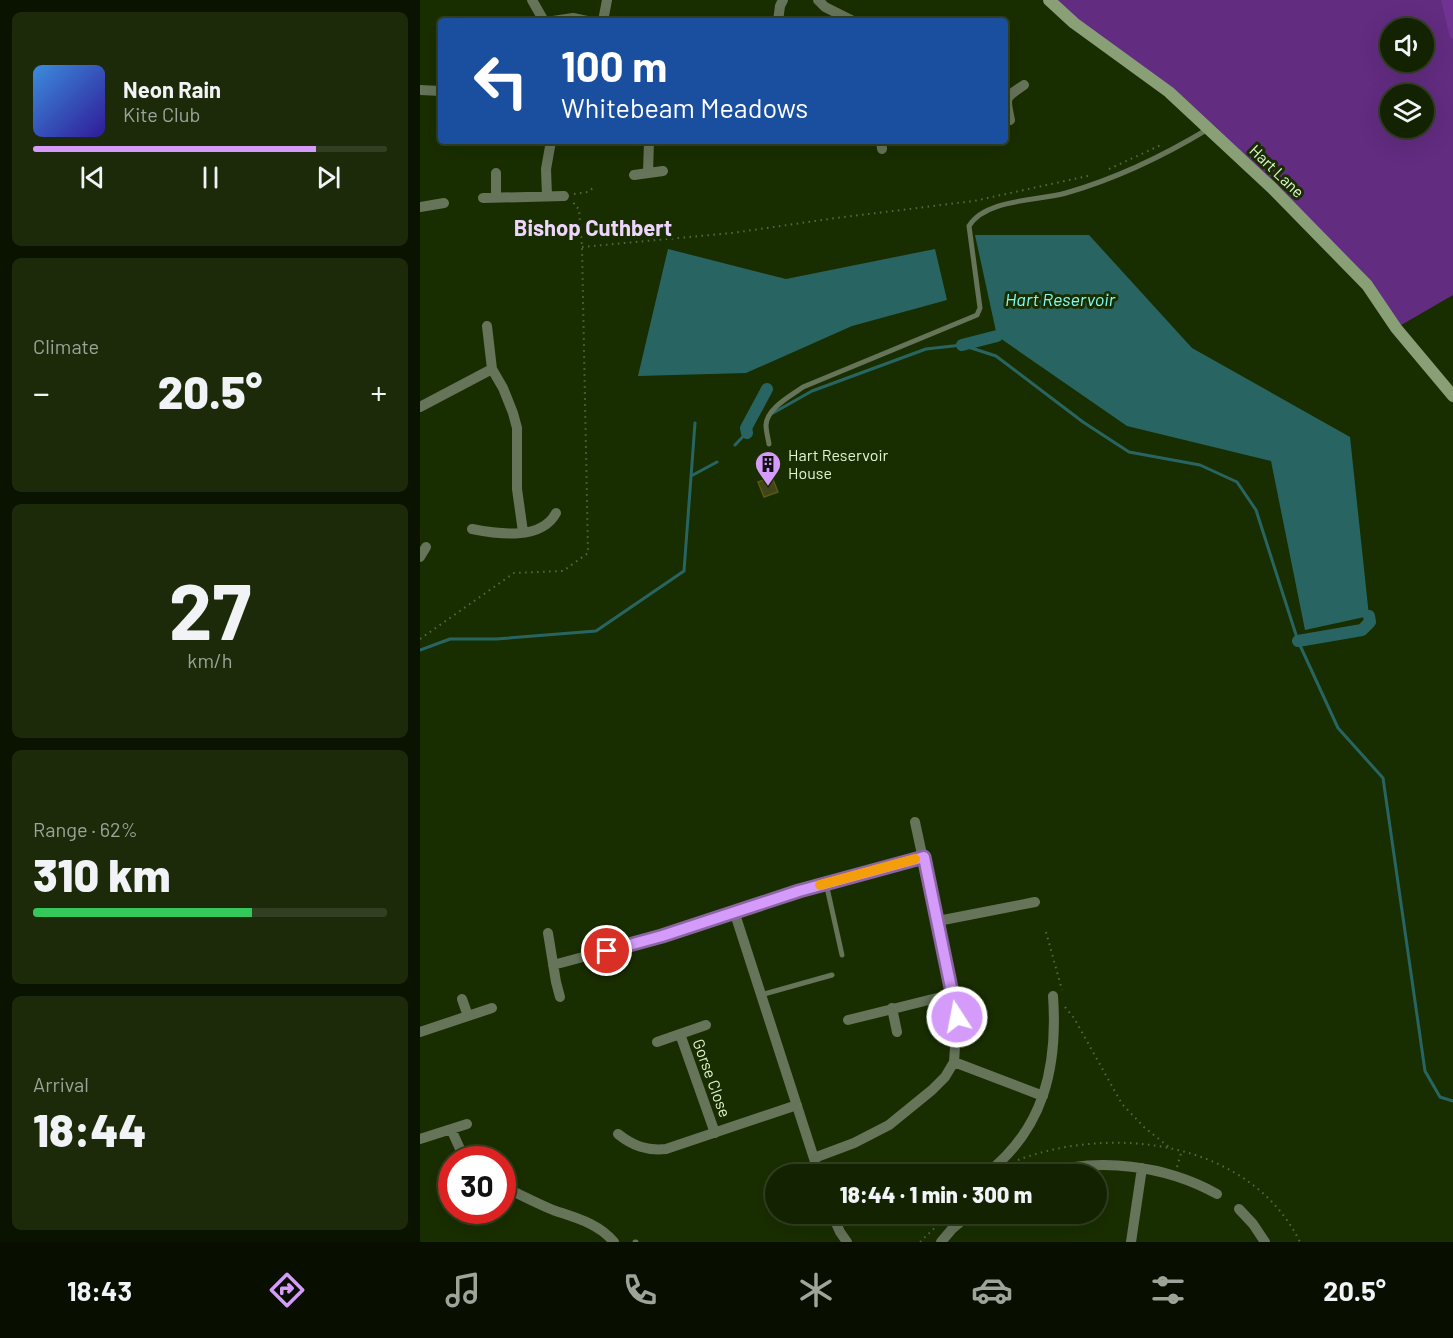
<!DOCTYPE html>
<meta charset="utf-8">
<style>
body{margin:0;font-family:Barlow,sans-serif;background:#1c2a0a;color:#f1f3f6;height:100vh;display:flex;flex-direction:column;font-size:22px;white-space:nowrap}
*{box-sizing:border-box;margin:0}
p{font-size:20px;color:#9da499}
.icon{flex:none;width:33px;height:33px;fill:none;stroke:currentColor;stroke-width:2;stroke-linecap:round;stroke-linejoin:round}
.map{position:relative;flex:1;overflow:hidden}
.drawer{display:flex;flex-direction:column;gap:12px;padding:12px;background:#0a1300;width:420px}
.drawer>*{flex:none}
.guide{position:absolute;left:18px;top:18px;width:570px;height:126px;border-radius:6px;box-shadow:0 6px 24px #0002,0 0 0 2px #323f22;background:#1a4fa0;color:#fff;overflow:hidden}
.buttons{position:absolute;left:960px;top:18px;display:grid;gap:12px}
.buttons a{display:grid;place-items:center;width:54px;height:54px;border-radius:50%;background:#132200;box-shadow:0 6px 24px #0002,0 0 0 2px #323f22;font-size:30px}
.speed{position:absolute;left:18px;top:1146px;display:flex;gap:12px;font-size:30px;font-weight:700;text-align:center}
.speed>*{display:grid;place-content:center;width:78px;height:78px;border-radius:50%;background:#132200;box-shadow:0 6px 24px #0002,0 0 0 2px #323f22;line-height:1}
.speed .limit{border:9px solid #d22;background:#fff;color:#111}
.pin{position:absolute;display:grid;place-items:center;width:51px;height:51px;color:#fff;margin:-26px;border:3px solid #fff;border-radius:50%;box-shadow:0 2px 6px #0007}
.me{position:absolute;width:66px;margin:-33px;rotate:349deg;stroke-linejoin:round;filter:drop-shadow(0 0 4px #0008)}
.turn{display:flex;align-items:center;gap:21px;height:126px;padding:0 24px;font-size:27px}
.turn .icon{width:78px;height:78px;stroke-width:2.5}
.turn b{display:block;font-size:42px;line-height:51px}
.big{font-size:45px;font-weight:800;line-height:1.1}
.drawer .widget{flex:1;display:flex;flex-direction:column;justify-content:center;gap:9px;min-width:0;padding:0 21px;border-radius:9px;background:#1c2a0a}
.drawer .dial{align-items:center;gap:0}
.dial b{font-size:78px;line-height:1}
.song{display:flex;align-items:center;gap:18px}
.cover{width:72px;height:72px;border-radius:9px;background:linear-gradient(135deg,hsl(210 70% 55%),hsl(250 70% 35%))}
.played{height:6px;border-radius:3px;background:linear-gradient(90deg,#d59bfa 80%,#323f22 80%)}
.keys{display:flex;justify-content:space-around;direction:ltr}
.heat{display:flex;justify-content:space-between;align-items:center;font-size:33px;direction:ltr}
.charge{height:9px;border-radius:4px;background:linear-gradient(90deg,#34c759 62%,#323f22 0)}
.trip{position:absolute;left:345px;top:1164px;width:342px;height:60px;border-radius:30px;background:#132200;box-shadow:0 6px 24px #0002,0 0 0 2px #323f22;font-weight:800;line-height:60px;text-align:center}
.dock{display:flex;height:96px;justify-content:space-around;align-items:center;background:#080e00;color:#9da499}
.dock .icon{width:42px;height:42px}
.dock .on{color:#d59bfa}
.dock b{font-size:27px;color:#f1f3f6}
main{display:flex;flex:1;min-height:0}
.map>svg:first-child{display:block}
.green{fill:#622c80;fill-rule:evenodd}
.forest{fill:#703393}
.water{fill:#286562}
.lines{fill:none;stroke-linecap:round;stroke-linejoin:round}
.stream{stroke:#286562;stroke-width:3}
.canal{stroke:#286562;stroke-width:12}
.building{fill:#424419;stroke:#575a0a;stroke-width:1.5}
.path{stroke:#566a41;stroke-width:2;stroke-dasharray:1.5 4.5;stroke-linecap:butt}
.lane{stroke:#66745a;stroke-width:5}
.street{stroke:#66745a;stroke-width:10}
.secondary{stroke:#89a076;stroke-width:12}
.route-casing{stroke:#8a65a2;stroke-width:15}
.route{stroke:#d59bfa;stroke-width:10}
.slow{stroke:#f59e0b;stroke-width:10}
.labels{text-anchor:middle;stroke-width:6;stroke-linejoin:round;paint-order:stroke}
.street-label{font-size:16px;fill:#e1f3d3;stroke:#192e00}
.poi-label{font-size:16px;fill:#e1f3d3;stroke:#192e00;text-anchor:start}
.water-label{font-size:18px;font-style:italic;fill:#80fdf7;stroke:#192e00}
.district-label{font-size:22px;font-weight:bold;fill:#edd5fd;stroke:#192e00}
</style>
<main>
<section class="drawer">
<div class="widget">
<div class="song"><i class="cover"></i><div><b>Neon Rain</b><p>Kite Club</p></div></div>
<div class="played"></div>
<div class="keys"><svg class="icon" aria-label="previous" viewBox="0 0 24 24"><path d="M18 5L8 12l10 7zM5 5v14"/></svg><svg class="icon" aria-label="pause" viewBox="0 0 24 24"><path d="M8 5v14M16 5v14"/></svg><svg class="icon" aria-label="next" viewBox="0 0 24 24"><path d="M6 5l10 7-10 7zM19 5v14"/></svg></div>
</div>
<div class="widget"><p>Climate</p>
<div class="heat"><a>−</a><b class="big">20.5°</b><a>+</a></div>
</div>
<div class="widget dial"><b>27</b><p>km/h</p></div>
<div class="widget"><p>Range · 62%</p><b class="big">310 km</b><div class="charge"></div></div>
<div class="widget"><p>Arrival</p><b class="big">18:44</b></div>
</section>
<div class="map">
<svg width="1033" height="1242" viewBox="0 0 1033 1242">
<rect width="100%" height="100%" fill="#192e00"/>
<path class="green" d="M629 0H1033V295L976 328 947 285 749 92ZM970 28H1004V62H970ZM970 94H1004V128H970Z"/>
<path class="forest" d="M1021 0H1033V39L1030 38Z"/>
<path class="water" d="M555 235H669L772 348 930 437 949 616 885 630 851 461 707 426 577 336Z
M248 249 366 279 515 249 527 300 432 326 326 373 218 376Z"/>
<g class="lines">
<path class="stream" d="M353 413 392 391 506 349 542 345 576 356 663 422 709 452 780 465 817 482 836 510 878 641 918 728 963 778 1005 1071 1020 1097 1033 1101
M315 445 331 428
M271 476 297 462
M0 650 30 639H76L176 631 264 571 275 423"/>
<path class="canal" d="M542 345 577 336
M327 433 326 428 347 389
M878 641 942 630 950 622 949 616"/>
</g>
<path class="building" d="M352 477 358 492 344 497 338 482Z"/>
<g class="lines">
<path class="path" d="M689 169 741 145
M154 194 168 192 173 188
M162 247 312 233 416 218 554 201 672 175
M0 639 94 573 143 571 168 553 162 247 159 209 154 205V200
M626 932 642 990
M645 1007 654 1018 702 1104 724 1127 749 1147
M598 1160C694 1124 830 1141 880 1242
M757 1167 762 1150
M500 1242 529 1214"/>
<path class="lane" d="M349 444C348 438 346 431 346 425 347 408 371 396 383 387L557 315 560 308 549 226C565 199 617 201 646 193 695 179 745 155 788 129
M406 883 422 955
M341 995 412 975
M215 1242H216"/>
<path class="street" d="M112 0 124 21
M398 0 405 7 433 21
M133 21 153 18 167 21
M183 21 187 0
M358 21 360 6 363 0
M0 90 21 91
M590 120C585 96 584 99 604 85
M461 141 462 149
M228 173 229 141
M214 175 243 171
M127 196 126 169 131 141
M76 197V173
M63 198 144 196
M0 207 24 203
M67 326 72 369
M0 407 72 369 83 388 93 413 97 428V489L103 532
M52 529C78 534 121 541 136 513
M0 557 6 547
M314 911 399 1174
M518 921 615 902
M128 933 136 982 140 997
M133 965 242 936 379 891 504 857
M42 999 48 1016
M472 1008 477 1032
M428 1020 533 994
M0 1032 72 1008
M260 1034 295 1133
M237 1042 286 1025
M534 1062 623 1096
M31 1129 45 1160
M198 1134C213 1146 227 1151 246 1149L377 1105
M0 1139 47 1124
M394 1158 434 1143 469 1125 512 1090 525 1077 534 1062 537 1017 495 822
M566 1174C624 1129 638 1067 633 996
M622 1174C679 1157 745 1165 797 1194
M82 1186C99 1194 116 1203 133 1210 156 1218 178 1223 194 1242
M819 1209 833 1224 845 1242
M412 1214 420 1232 427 1242
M521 1242 532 1229 550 1214
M711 1242 722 1168"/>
<path class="secondary" d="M629 0 654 23 749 92 851 187 947 285 976 328 1033 396"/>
</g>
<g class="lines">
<g class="route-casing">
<path id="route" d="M187 951 242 936 379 891 504 857 537 1017"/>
</g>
<use href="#route" class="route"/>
<path class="slow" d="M400 885 495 859"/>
</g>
<defs>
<g id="building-pin" transform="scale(1.35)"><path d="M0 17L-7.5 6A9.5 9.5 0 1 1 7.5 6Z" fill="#d59bfa" stroke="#192e00"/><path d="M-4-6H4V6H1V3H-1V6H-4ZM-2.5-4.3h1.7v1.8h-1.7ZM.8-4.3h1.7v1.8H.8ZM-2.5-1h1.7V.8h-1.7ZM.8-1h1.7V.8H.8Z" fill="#111"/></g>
</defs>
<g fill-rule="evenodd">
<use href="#building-pin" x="348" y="464"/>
</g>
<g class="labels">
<g class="street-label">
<text transform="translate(857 171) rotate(44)" y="6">Hart Lane</text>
<text transform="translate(292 1078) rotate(70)" y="6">Gorse Close</text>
</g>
<g class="poi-label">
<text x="368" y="461">Hart Reservoir<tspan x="368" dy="18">House</tspan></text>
</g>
<g class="water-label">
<text x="640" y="306">Hart Reservoir</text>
</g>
<g class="district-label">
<text x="173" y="236">Bishop Cuthbert</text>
</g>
</g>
</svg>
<div class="buttons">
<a><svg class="icon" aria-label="sound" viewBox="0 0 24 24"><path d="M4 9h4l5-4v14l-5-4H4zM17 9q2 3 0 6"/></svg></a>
<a><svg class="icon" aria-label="layers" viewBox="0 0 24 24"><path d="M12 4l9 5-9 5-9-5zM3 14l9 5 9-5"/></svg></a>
</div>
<div class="speed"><div class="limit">30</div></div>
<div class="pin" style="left:187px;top:951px;background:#d93025"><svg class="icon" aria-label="arrive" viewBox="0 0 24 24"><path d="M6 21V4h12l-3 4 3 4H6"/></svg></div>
<svg class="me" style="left:537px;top:1017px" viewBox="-20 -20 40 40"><circle r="17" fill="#d59bfa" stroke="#fff" stroke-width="3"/><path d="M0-11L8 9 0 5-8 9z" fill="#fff"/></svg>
<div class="trip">18:44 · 1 min · 300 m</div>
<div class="guide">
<div class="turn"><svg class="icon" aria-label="left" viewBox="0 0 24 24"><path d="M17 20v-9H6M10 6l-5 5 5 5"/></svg><div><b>100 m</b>Whitebeam Meadows</div></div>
</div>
</div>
</main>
<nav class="dock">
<b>18:43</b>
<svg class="icon on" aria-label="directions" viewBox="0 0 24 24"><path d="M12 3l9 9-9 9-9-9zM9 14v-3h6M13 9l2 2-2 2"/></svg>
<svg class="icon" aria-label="music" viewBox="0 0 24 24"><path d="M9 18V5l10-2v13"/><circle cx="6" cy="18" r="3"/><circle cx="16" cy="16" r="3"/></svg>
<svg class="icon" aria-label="phone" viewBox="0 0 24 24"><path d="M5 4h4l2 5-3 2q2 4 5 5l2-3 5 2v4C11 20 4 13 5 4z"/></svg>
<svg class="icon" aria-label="climate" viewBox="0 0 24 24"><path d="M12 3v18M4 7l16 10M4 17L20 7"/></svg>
<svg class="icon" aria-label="car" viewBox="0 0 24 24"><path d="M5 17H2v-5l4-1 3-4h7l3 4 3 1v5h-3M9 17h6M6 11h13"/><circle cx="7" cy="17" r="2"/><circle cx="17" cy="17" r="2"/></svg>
<svg class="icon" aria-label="filters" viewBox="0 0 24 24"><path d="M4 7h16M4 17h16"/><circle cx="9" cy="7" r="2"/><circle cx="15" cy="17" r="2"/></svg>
<b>20.5°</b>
</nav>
